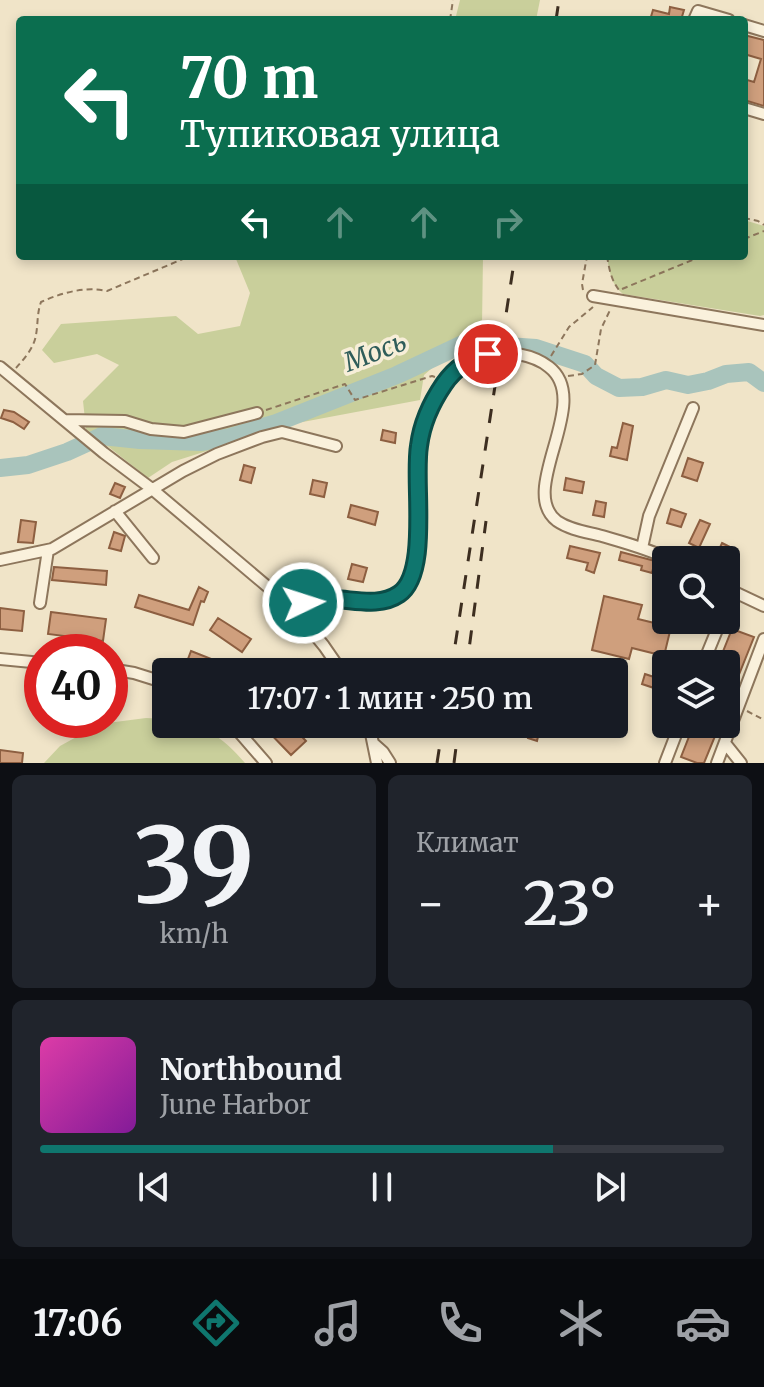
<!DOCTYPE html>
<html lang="ru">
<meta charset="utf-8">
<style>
body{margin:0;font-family:Merriweather,serif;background:#20242c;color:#f1f3f6;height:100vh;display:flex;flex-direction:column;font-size:30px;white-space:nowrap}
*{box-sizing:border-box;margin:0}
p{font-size:26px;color:#9ea1a6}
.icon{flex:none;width:44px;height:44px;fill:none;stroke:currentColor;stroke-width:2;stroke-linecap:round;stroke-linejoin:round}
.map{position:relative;height:763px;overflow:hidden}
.side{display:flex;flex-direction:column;gap:12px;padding:12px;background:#0d0f14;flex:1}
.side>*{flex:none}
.guide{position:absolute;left:16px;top:16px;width:732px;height:244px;border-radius:8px;box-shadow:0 4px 12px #0003;background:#0b6e4f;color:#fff;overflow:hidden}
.tools{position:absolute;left:652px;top:546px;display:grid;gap:16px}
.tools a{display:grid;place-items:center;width:88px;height:88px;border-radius:8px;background:#171b24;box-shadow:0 4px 12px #0003;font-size:40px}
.speed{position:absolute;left:24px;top:634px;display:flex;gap:16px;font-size:40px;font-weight:700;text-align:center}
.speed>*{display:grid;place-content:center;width:104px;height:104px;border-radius:50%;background:#171b24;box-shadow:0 4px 12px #0003;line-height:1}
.speed .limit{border:12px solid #d22;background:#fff;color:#111}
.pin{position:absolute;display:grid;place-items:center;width:68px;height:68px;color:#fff;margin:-34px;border:4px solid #fff;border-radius:50%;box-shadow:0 2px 8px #0007}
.me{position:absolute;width:88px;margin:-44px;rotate:86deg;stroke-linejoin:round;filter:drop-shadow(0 0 6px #0008)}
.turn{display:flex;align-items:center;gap:28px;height:168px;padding:0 32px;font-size:36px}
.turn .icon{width:104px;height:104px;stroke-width:2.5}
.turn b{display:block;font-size:56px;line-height:68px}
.lanes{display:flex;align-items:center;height:76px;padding:0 32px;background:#0003;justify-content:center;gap:40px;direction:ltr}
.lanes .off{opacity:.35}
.big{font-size:60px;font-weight:600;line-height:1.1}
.side .tile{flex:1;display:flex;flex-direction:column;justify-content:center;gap:12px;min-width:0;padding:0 28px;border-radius:12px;background:#20242c}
.side .dial{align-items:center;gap:0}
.dial b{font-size:104px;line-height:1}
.song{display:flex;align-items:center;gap:24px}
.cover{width:96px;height:96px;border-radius:12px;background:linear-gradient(135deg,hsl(320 70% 55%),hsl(290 70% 35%))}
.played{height:8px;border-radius:4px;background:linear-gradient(90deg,#0f766e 75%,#363941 75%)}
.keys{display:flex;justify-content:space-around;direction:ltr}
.heat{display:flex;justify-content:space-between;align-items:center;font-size:44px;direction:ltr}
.side .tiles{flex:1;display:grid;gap:12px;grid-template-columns:1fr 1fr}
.tile:last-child{grid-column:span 2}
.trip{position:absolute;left:152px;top:658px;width:476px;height:80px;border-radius:8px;background:#171b24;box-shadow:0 4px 12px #0003;font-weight:600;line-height:80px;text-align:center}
.tabs{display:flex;height:128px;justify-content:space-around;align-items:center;background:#090b0e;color:#9ea1a6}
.tabs .icon{width:56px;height:56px}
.tabs .current{color:#0f766e}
.tabs b{font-size:36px;color:#f1f3f6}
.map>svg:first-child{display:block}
.green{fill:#c9cf9b}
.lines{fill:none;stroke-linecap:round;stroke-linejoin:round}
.river{stroke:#a9c4bc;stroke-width:18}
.building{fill:#cf9f7d;stroke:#8d5f41;stroke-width:2}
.minor-casing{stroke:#8d765c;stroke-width:14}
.path{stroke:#8d765c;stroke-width:2;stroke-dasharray:6 4;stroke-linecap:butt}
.minor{stroke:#faf1dc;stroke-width:10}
.rail{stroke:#3d2e20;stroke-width:3;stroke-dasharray:14 14;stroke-linecap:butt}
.route-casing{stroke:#0a4d48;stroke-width:20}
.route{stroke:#0f766e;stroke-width:14}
.labels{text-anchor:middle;stroke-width:7;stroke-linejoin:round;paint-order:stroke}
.water-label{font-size:26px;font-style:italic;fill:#2f5d5a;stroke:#f7eed8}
</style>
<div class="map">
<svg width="764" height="763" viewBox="0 0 764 763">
<rect width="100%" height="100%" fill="#f0e4c8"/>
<path class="green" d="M460 0H540L536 20H455Z
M744 220 764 226V315L760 316 623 294C611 285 609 270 607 256H744Z
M239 256H483L482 325 424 375 420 400 292 424 172 462 148 478 86 429 83 401 119 365 97 354 54 363 42 350 61 324 176 316 198 334 240 326 250 293 236 259Z
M146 718 166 719V724C203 724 221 735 245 763H44L60 746 100 724Z"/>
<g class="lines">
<path class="river" d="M0 468 28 465 67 452 102 436 140 440 202 442 230 437 276 423 397 375 463 344 469 343 536 348 585 364 596 376 619 388 642 387 666 380 688 385 708 381 726 374 749 372 764 383"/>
</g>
<path class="building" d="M670 7 684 10 681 20H650L653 10 669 14Z
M744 35 764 40V106L744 100V79L754 82 761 59 744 54Z
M4 410 14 412 29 422 24 429 13 422 1 418Z
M623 423 633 426 627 460 610 456 612 447 617 448Z
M383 430 396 433 395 443 381 440Z
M688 458 703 463 697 481 682 476Z
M244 465 255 468 251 483 240 480Z
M566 478 584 482 582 493 564 490Z
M313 480 327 483 324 497 310 494Z
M115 483 125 487 120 498 110 494Z
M596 501 606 503 604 517 593 515Z
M351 505 378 512 375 525 348 517Z
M671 509 686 514 681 527 667 523Z
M21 520 36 522 33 543 18 542Z
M700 520 710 524 699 548 689 543Z
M114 532 125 536 121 551 109 548Z
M722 543 734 549 728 563 726 560 715 558Z
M570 546 600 553 594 573 586 570 588 563 567 558Z
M621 552 655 561 652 573 641 570 642 566 619 560Z
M352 564 367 568 363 582 348 579Z
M54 567 107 571 106 585 52 580Z
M199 587 208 592 204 602 201 601 193 625 135 607 139 595 189 610Z
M604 596 642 605 638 619 671 627 664 656 632 648 629 659 592 650Z
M0 608 24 611 22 631 0 629Z
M51 612 106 619 103 641 48 634Z
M218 618 251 639 242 652 210 630Z
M732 629 754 637 726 707V664H718Z
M191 651 219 662 216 670 188 659Z
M645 674 666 681V692L642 684Z
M261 724H290L306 741 291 755Z
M531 724H541L537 741 528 738Z
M694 724H720L704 763H697L681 757Z
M0 750 23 753 22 763H0Z"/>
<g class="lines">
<g class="minor-casing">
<path id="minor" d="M694 20 698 11 729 20
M744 25 764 31
M744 108 764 114
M593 296 764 325
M0 367 104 453 152 489 294 609 324 646 342 672
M64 420 125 421 151 429 184 432 257 413
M115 511 153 558
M642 548 649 516 693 408
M0 560 52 549 183 471 217 454 262 437 282 432 336 446
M726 588 764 606
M40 603 48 550
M726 606 732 591
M294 609C330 588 378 617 404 590 428 565 414 482 418 447 421 425 429 404 443 386 453 371 467 359 485 354 505 350 533 354 549 367 594 402 516 490 557 521 570 530 587 532 602 536 626 543 649 549 671 560
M0 659 42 663
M703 664 721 620
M110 669 134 673 166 683
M232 724 266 763
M369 724 377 763
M725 743 741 763
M374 744 383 752 390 763
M665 763 680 724
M717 763 764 639"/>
</g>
<path class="path" d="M450 20 453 0
M744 218 758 221 764 225
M744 239 764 231
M607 256C609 268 611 280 619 290
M622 289 702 256
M583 290 582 284 587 256
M551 356 569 327 593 307
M16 368C24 359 34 348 36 335 38 324 37 313 41 302 61 293 85 286 107 291L190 256
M568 376 582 374 595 365 601 329 611 308
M266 410 345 384 355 400 432 376 435 377
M747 711 764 720"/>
<use href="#minor" class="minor"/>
<path class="rail" d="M556 20 559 0
M451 672 515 256
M466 672 486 521
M437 763 443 724
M454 763 459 724"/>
</g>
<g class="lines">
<g class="route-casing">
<path id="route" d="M303 603C314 601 323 599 334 599 356 600 380 607 399 594 430 573 413 481 419 446 422 422 431 403 444 384 455 368 470 358 488 354"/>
</g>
<use href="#route" class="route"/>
</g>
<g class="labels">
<g class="water-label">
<text transform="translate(375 352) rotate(-21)" y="9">Мось</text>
</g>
</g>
</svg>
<div class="tools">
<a><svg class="icon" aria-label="search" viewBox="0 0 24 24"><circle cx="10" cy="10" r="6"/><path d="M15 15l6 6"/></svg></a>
<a><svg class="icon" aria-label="layers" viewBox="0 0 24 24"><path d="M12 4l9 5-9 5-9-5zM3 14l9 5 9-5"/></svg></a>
</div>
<div class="speed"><div class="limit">40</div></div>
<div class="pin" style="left:488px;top:354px;background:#d93025"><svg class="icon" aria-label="arrive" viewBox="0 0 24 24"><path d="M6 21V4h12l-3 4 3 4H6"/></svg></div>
<svg class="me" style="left:303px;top:603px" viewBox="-20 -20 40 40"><circle r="17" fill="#0f766e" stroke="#fff" stroke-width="3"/><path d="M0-11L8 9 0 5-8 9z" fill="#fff"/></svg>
<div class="trip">17:07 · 1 мин · 250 m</div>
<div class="guide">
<div class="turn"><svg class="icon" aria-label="left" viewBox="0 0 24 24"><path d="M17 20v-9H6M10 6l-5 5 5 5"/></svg><div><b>70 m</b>Тупиковая улица</div></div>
<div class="lanes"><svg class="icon" aria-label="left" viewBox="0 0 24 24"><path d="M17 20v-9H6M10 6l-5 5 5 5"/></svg><svg class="icon off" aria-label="ahead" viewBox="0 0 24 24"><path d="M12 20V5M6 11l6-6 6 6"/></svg><svg class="icon off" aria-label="ahead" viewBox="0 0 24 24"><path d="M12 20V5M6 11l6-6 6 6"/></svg><svg class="icon off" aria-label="right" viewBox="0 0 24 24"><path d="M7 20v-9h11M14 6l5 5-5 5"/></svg></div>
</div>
</div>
<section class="side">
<div class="tiles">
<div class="tile dial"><b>39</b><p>km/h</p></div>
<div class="tile"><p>Климат</p>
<div class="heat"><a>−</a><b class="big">23°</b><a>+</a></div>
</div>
<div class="tile">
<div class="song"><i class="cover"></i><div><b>Northbound</b><p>June Harbor</p></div></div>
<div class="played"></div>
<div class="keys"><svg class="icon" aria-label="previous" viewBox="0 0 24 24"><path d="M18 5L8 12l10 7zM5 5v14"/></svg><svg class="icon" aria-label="pause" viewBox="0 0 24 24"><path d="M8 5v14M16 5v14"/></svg><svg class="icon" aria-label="next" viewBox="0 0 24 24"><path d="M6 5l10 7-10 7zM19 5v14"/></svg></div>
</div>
</div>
</section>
<nav class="tabs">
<b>17:06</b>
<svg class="icon current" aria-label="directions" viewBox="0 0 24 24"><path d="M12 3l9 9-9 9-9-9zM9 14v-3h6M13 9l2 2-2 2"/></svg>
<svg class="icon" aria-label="music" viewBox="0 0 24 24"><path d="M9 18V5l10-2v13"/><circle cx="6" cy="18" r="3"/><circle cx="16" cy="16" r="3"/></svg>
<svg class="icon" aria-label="phone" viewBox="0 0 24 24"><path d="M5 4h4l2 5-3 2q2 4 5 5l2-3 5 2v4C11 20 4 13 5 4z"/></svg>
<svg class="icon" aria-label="climate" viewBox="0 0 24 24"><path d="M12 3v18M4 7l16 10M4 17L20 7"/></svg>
<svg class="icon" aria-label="car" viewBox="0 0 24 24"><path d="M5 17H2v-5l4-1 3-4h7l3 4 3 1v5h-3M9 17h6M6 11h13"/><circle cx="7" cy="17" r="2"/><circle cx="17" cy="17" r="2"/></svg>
</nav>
